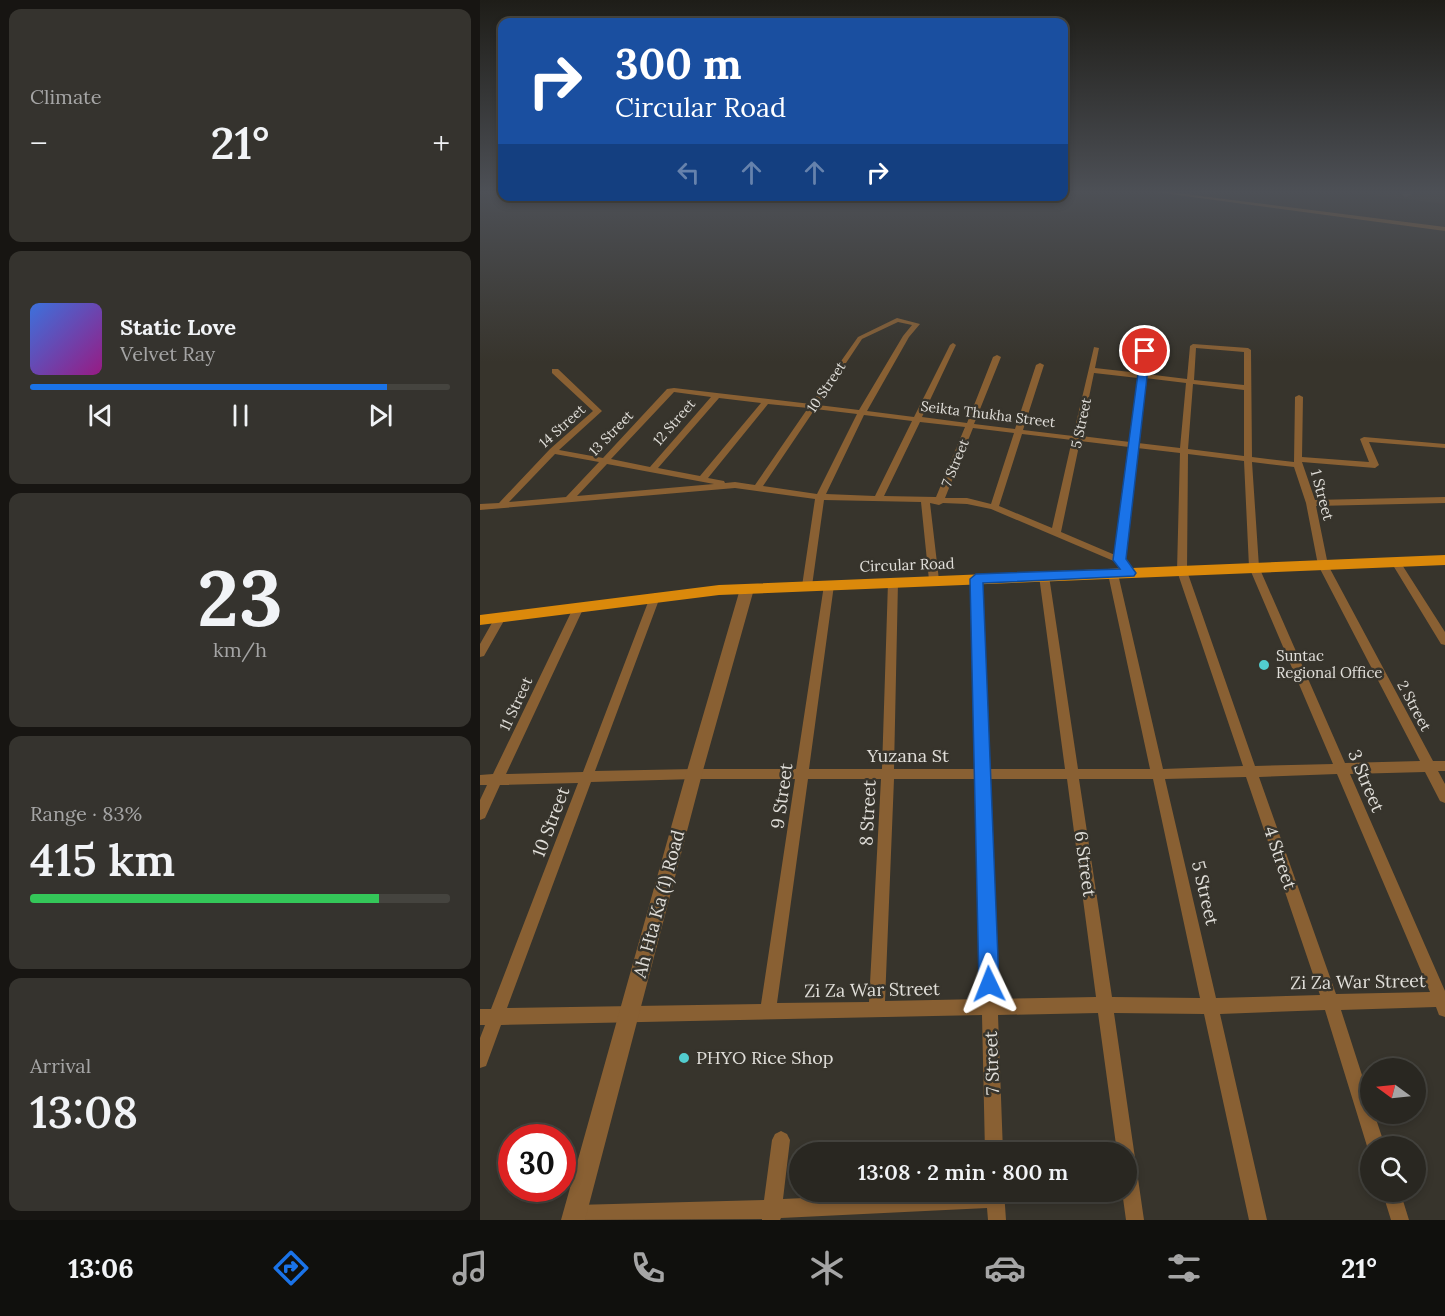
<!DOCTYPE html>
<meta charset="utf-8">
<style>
body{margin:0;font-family:Lora,serif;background:#35332e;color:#f1f3f6;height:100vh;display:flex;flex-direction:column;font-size:22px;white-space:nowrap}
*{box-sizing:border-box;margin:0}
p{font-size:20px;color:#a5a5a5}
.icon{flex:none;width:33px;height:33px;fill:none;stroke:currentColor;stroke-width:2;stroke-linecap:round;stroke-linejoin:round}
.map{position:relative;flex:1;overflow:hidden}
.sheet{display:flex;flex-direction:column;gap:9px;padding:9px;background:#171512;width:480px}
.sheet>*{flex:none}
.hud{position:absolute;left:18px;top:18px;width:570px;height:183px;border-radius:12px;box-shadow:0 3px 9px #0003,0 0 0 2px #45443f;background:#1a4fa0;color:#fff;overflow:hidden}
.needle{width:39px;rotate:285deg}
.fabs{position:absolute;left:880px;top:1058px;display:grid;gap:12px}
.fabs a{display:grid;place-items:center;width:66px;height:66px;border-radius:50%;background:#292721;box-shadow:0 3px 9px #0003,0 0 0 2px #45443f;font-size:30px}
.speed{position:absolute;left:18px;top:1124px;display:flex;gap:12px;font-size:30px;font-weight:700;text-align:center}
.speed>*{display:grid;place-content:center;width:78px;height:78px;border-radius:50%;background:#292721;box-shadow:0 3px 9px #0003,0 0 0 2px #45443f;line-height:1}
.speed .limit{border:9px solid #d22;background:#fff;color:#111}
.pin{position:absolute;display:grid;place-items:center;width:51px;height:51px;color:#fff;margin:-26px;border:3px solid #fff;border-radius:50%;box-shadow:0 2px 6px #0007}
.me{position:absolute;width:66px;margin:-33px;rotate:358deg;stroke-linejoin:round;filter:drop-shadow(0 0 4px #0008)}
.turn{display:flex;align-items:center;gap:21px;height:126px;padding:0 18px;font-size:27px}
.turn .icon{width:78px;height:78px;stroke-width:2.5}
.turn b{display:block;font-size:42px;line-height:51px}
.lanes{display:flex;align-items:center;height:57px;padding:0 18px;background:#0003;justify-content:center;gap:30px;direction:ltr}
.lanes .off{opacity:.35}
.big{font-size:45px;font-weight:600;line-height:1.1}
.sheet .tile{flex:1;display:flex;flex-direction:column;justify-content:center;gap:9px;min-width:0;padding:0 21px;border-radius:12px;background:#35332e}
.sheet .dial{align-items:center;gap:0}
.dial b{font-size:78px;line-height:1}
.song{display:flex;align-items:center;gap:18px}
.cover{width:72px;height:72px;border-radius:9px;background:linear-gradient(135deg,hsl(220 70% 55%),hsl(310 70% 35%))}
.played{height:6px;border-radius:3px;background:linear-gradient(90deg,#1a73e8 85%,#45443f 85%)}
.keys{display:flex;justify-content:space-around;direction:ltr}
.heat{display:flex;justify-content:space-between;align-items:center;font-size:33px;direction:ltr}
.charge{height:9px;border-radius:4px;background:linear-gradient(90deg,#34c759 83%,#45443f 0)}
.trip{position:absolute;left:309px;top:1142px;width:348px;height:60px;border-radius:30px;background:#292721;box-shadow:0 3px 9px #0003,0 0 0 2px #45443f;font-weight:600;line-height:60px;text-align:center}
.menu{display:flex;height:96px;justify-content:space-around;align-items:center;background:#10100d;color:#a5a5a5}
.menu .icon{width:42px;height:42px}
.menu .on{color:#1a73e8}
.menu b{font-size:27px;color:#f1f3f6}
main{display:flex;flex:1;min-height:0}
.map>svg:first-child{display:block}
.built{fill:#433d2f}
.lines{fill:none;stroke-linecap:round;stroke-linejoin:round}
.taxiway{fill:#625e58;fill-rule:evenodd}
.minor{fill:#896033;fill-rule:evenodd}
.tertiary{fill:#896033;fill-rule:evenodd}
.primary{fill:#db890b;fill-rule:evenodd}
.route{fill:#1a73e8;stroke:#114b97;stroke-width:1.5}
.poi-dot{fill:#52cdcf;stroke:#37342c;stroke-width:2}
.labels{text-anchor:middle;stroke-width:5;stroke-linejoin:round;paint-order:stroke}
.far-street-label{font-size:14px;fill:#e0ded9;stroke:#37342c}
.street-label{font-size:15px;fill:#e0ded9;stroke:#37342c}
.poi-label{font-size:15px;fill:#e0ded9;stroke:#37342c;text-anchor:start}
.near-street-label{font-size:18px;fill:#e0ded9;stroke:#37342c}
.near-poi-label{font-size:18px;fill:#e0ded9;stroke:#37342c;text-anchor:start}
</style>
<main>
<section class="sheet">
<div class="tile"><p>Climate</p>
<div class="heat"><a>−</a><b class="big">21°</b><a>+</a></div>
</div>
<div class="tile">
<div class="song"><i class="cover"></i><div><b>Static Love</b><p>Velvet Ray</p></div></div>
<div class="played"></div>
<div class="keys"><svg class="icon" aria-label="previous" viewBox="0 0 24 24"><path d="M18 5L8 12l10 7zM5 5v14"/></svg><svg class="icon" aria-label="pause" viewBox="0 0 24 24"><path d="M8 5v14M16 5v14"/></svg><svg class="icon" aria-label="next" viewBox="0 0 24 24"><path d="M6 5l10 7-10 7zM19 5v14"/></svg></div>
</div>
<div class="tile dial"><b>23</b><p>km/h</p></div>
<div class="tile"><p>Range · 83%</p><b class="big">415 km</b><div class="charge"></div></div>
<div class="tile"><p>Arrival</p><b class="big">13:08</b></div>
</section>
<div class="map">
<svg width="965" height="1220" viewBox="0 0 965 1220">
<rect width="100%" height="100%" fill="#37342c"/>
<path class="built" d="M867 192H965V204Z"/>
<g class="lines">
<path class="taxiway" d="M922 192H934L927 197 923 196Z"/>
<path class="minor" d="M417 318 440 324 429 337 387 411 434 417 470 345 473 343 476 345 442 417 487 423 513 357 517 355 521 357 494 424 535 429 556 365 560 363 564 365 543 430 593 436 614 347 619 348 615 368 659 373 662 351 665 349 668 351 666 374 707 379 710 346 713 344 768 348 771 350 772 457 814 462 815 397 819 395 823 397 822 457 889 462 880 439 884 437 965 444V448L889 442 899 465 895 468 822 462 835 500 965 497V503L836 506 848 565 953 761H965V771H958L965 784V803L960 801 945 772 870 774 965 991V1017L959 1015 956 1007 861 1010 891 1103V1113H894L905 1146H891V1153L887 1146 845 1010 740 1014 787 1220H769L724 1014 634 1013 664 1220H646L642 1191H646V1152H637L618 1013 518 1015 523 1152H505L502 1015 21 1025 6 1066 0 1068V1038L5 1025H0V1009H11L98 783 20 785 5 818 0 820V800L7 785H0V775L13 774 95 604 99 603 104 607 26 774 103 772 170 597 175 593 180 597 115 771 214 769H316L344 585 349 582 354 585 329 769H402L408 582 413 579 418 582 414 769H496L492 579 497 576 502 579 509 769H585L559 576 564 573 569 576 598 769H670L628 574 633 571 638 574 683 769 763 766 697 571 700 453 657 448 644 559 655 573 650 576 646 575 636 562 511 509 487 504 463 503 459 505 450 503 459 580 454 583 449 580 441 502 344 500 332 586 327 589 322 586 335 499 255 488 0 510V504L19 503 70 449 113 411 72 373V369H78L122 411 79 450 123 458 187 389 194 388 331 404 378 337ZM418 322 432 325 423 336 379 410 338 405 382 339ZM716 348 764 352V385L714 380ZM614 373 658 378 650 442 601 436ZM665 378 706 383 700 448 658 443ZM713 384 764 390V456L708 449ZM194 392 231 397 170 467 131 459ZM239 398 281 403 220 476 178 468ZM288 404 328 408 275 485 255 482 245 483 244 481 228 478ZM335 409 377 414 337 494 283 486ZM384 415 432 421 395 496 346 494ZM440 422 485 427 456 497 404 496ZM493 428 534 433 511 504 487 498H465ZM542 434 592 440 572 528 519 506ZM600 441 649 447 635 555 581 532ZM75 454 119 462 86 497 29 502ZM708 454 764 461 769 567 853 764 775 766 707 571ZM772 462 814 467 826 503 838 565 940 761 865 763 779 567ZM127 464 234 484 97 496ZM857 774 950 992 856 994 779 777ZM766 777 840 995 736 998 685 779ZM214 779H315L281 1004 27 1008 111 782ZM328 779H401L389 1002 297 1003ZM414 779H497L502 999 405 1001ZM509 779H587L616 997 517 999ZM599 779H673L720 998 632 997Z
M916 559 919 560 965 632V645L961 644 911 562Z
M21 613 26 617 4 656 0 657V644L17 614Z
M301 1131 307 1134 310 1140 303 1199 470 1191H524L526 1220H508L507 1208 301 1218 300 1220H282V1219L88 1220 86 1214 88 1207 95 1205 284 1200 292 1140 295 1134Z
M902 1191H920L929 1220H911Z"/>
<path class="tertiary" d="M675 192H689L965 227V231Z
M267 585 274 589 222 774 105 1220H81L206 774 260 589Z"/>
<path class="primary" d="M965 555V565L239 595 0 625V615L239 585Z"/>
</g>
<linearGradient id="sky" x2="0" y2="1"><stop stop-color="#1e1d18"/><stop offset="0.53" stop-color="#4d5056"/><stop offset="1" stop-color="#4d5056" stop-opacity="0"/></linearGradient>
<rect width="965" height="362" fill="url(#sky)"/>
<path class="route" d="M665 348 670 351 646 559 656 573 654 576 503 583 519 984 516 991 509 994 502 991 499 984 490 579 496 574 640 569 633 560 661 351Z"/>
<g class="poi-dot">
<circle cx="784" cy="665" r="6"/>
<circle cx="204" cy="1058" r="6"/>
</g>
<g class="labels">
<g class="far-street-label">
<text transform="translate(346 387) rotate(-56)" y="5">10 Street</text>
<text transform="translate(508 414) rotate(7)" y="5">Seikta Thukha Street</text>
<text transform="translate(194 422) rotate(-49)" y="5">12 Street</text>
<text transform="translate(601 423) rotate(-78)" y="5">5 Street</text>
<text transform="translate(82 426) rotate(-42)" y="5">14 Street</text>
<text transform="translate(131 433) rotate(-46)" y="5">13 Street</text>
<text transform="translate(475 463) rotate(-68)" y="5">7 Street</text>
</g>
<g class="street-label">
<text transform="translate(842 495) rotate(75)" y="5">1 Street</text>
<text transform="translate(427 565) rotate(-2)" y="5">Circular Road</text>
<text transform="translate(36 704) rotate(-65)" y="5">11 Street</text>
<text transform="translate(934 706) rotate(62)" y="5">2 Street</text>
</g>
<g class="poi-label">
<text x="796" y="661">Suntac<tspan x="796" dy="17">Regional Office</tspan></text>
</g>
<g class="near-street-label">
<text x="428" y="762">Yuzana St</text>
<text transform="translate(886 781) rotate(67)" y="6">3 Street</text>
<text transform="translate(302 796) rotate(-82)" y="6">9 Street</text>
<text transform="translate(388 813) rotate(-87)" y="6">8 Street</text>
<text transform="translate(71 822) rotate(-69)" y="6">10 Street</text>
<text transform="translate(800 858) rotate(71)" y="6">4 Street</text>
<text transform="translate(605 864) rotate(82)" y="6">6 Street</text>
<text transform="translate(725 893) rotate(77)" y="6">5 Street</text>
<text transform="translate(179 904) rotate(-75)" y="6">Ah Hta Ka (1) Road</text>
<text transform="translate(878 982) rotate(-1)" y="6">Zi Za War Street</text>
<text transform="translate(392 990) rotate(-1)" y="6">Zi Za War Street</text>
<text transform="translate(512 1063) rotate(-92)" y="6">7 Street</text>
</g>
<g class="near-poi-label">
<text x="216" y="1064">PHYO Rice Shop</text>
</g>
</g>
</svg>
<div class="fabs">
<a><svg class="needle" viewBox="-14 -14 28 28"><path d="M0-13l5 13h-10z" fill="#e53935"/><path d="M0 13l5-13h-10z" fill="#a5a5a5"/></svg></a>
<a><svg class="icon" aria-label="search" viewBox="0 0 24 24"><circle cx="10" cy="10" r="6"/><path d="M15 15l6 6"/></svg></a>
</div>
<div class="speed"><div class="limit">30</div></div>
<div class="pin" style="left:665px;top:351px;background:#d93025"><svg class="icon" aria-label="arrive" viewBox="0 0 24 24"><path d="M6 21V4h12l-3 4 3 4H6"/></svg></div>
<svg class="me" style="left:509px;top:984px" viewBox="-20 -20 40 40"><path d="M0-17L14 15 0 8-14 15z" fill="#1a73e8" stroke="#fff" stroke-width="4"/></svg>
<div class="trip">13:08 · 2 min · 800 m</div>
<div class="hud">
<div class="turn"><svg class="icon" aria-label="right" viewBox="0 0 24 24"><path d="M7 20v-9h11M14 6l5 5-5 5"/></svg><div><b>300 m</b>Circular Road</div></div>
<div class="lanes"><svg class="icon off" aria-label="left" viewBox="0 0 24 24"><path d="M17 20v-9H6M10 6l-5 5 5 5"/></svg><svg class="icon off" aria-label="ahead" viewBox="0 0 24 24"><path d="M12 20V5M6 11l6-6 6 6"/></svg><svg class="icon off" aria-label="ahead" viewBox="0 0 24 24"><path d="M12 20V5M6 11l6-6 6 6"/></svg><svg class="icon" aria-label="right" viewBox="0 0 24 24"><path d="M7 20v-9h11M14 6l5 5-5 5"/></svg></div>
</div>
</div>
</main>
<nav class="menu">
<b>13:06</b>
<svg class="icon on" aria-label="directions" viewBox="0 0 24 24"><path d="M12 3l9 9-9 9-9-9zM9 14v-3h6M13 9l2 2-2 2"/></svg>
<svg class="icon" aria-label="music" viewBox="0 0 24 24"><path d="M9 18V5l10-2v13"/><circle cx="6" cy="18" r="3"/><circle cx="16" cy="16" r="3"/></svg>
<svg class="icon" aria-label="phone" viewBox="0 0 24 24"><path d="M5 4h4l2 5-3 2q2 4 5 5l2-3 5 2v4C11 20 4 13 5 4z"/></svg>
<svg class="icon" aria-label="climate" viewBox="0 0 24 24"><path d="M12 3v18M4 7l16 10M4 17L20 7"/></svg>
<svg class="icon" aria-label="car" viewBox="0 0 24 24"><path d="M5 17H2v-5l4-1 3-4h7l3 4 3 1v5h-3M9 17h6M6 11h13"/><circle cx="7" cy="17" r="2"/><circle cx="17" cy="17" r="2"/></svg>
<svg class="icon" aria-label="filters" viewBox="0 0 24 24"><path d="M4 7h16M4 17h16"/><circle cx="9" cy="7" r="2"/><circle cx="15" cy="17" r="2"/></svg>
<b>21°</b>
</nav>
